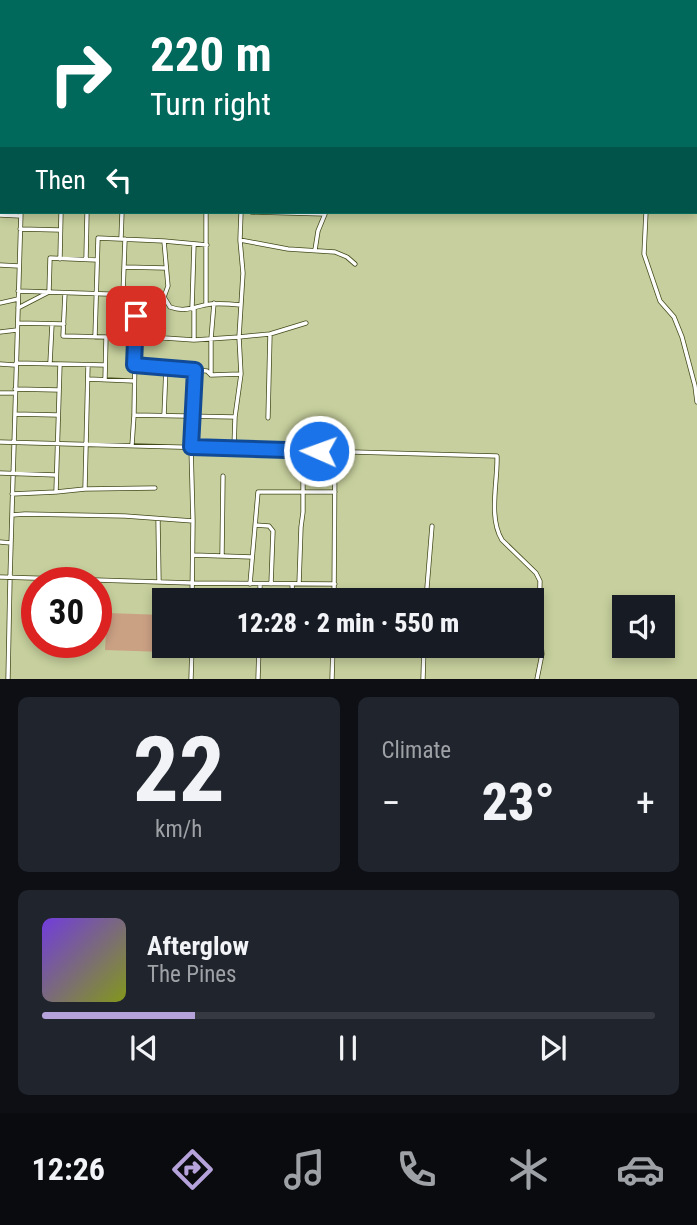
<!DOCTYPE html>
<meta charset="utf-8">
<style>
body{margin:0;font-family:"Roboto Condensed",sans-serif;background:#20242c;color:#f1f3f6;height:100vh;display:flex;flex-direction:column;font-size:26px;white-space:nowrap}
*{box-sizing:border-box;margin:0}
p{font-size:23px;color:#9ea1a6}
.icon{flex:none;width:38px;height:38px;fill:none;stroke:currentColor;stroke-width:2;stroke-linecap:round;stroke-linejoin:round}
.map{position:relative;height:679px;overflow:hidden}
.details{display:flex;flex-direction:column;gap:18px;padding:18px;background:#0d0f14;flex:1}
.details>*{flex:none}
.top-card{position:absolute;left:0px;top:0px;width:698px;height:214px;box-shadow:0 4px 10px #0003;background:#00695c;color:#fff;overflow:hidden}
.buttons{position:absolute;left:612px;top:595px;display:grid;gap:14px}
.buttons a{display:grid;place-items:center;width:63px;height:63px;border-radius:0px;background:#171b24;box-shadow:0 4px 10px #0003;font-size:35px}
.speed{position:absolute;left:21px;top:567px;display:flex;gap:14px;font-size:35px;font-weight:700;text-align:center}
.speed>*{display:grid;place-content:center;width:91px;height:91px;border-radius:50%;background:#171b24;box-shadow:0 4px 10px #0003;line-height:1}
.speed .limit{border:10px solid #d22;background:#fff;color:#111}
.pin{position:absolute;display:grid;place-items:center;width:60px;height:60px;color:#fff;margin:-30px;border-radius:14px;box-shadow:0 4px 10px #0006}
.me{position:absolute;width:77px;margin:-38px;rotate:272deg;stroke-linejoin:round;filter:drop-shadow(0 0 5px #0008)}
.turn{display:flex;align-items:center;gap:24px;height:147px;padding:0 35px;font-size:32px}
.turn .icon{width:91px;height:91px;stroke-width:2.5}
.turn b{display:block;font-size:49px;line-height:60px}
.then{display:flex;align-items:center;height:66px;padding:0 35px;background:#0003;gap:14px;font-size:26px}
.big{font-size:52px;font-weight:800;line-height:1.1}
.details .tile{flex:1;display:flex;flex-direction:column;justify-content:center;gap:10px;min-width:0;padding:0 24px;border-radius:10px;background:#20242c}
.details .dial{align-items:center;gap:0}
.dial b{font-size:91px;line-height:1}
.song{display:flex;align-items:center;gap:21px}
.cover{width:84px;height:84px;border-radius:10px;background:linear-gradient(135deg,hsl(260 70% 55%),hsl(70 70% 35%))}
.played{height:7px;border-radius:4px;background:linear-gradient(90deg,#b6a2da 25%,#363941 25%)}
.keys{display:flex;justify-content:space-around;direction:ltr}
.heat{display:flex;justify-content:space-between;align-items:center;font-size:38px;direction:ltr}
.details .tiles{flex:1;display:grid;gap:18px;grid-template-columns:1fr 1fr}
.tile:last-child{grid-column:span 2}
.trip{position:absolute;left:152px;top:588px;width:392px;height:70px;border-radius:0px;background:#171b24;box-shadow:0 4px 10px #0003;font-weight:800;line-height:70px;text-align:center}
.menu{display:flex;height:112px;justify-content:space-around;align-items:center;background:#090b0e;color:#9ea1a6}
.menu .icon{width:49px;height:49px}
.menu .selected{color:#b6a2da}
.menu b{font-size:32px;color:#f1f3f6}
.map>svg:first-child{display:block}
.garden{fill:#cba184}
.lines{fill:none;stroke-linecap:round;stroke-linejoin:round}
.minor-casing{stroke:#43491b;stroke-width:5}
.minor{stroke:#fff;stroke-width:3.5}
.route-casing{stroke:#114b97;stroke-width:18}
.route{stroke:#1a73e8;stroke-width:12}
</style>
<div class="map">
<svg width="697" height="679" viewBox="0 0 697 679">
<rect width="100%" height="100%" fill="#c6cf9d"/>
<path class="garden" d="M107 613 164 615V652L105 650Z"/>
<g class="lines">
<g class="minor-casing">
<path id="minor" d="M85 0V2
M28 2V0
M144 2 145 0
M165 2 166 0
M0 12H2
M0 38H2
M0 87H2
M0 148 2 147
M0 180V182
M251 212 325 214
M646 212 644 254 660 301 674 317 682 337 695 386 697 402
M0 215 21 216
M20 229 60 230
M121 239 122 212
M240 240 288 249 335 252 347 257 355 264
M315 250 318 231 325 214
M60 259 61 212
M86 259 87 212
M0 265 19 266
M124 267 165 268
M18 291 136 295 164 297 170 307C187 313 194 306 211 304 221 303 231 304 241 305
M65 293 63 336 106 337 105 380
M123 294 125 239
M0 303 18 299
M206 304V212
M18 308 49 292 50 258 97 260
M192 309 194 244
M18 323 64 324
M0 332 17 330
M135 336 194 340 239 337 270 334 306 323
M95 337 98 238 164 241 207 245
M161 339 164 297 168 286 164 241
M194 340V309
M16 363 105 365
M50 363 52 324
M0 364 15 365
M134 365 195 370 191 447 193 521 192 600
M195 370 207 371 211 375 240 374
M211 375V339L214 303
M88 379 134 381
M15 389 59 390
M0 393H15
M15 414 58 415
M134 415 235 417
M164 416 166 367
M268 418 270 334
M0 442 497 456C498 481 488 517 502 540L536 573 540 581 539 624 542 654 537 679
M132 445 134 415 136 295
M234 448 235 417 241 374 239 337 243 273 240 240 241 212
M0 473 56 475
M85 488 88 365
M56 492 60 364
M12 494 56 492 85 489 155 488
M12 515 25 514 125 516 193 521
M158 519 159 582
M255 525 269 526 273 531 271 584
M0 542 11 543
M193 555 252 557
M222 556 223 476
M0 577 192 583 335 584
M250 584 258 492H335
M292 584 293 600
M299 584 301 527 303 512V450
M260 600V585
M334 600 335 451
M426 600 432 526
M8 679 10 578 21 212
M191 679 192 646
M258 679 259 646
M332 679 333 646
M423 679 424 646"/>
</g>
<use href="#minor" class="minor"/>
</g>
<g class="lines">
<g class="route-casing">
<path id="route" d="M136 316 134 365 195 370 191 447 319 451"/>
</g>
<use href="#route" class="route"/>
</g>
</svg>
<div class="buttons">
<a><svg class="icon" aria-label="sound" viewBox="0 0 24 24"><path d="M4 9h4l5-4v14l-5-4H4zM17 9q2 3 0 6"/></svg></a>
</div>
<div class="speed"><div class="limit">30</div></div>
<div class="pin" style="left:136px;top:316px;background:#d93025"><svg class="icon" aria-label="arrive" viewBox="0 0 24 24"><path d="M6 21V4h12l-3 4 3 4H6"/></svg></div>
<svg class="me" style="left:319px;top:451px" viewBox="-20 -20 40 40"><circle r="17" fill="#1a73e8" stroke="#fff" stroke-width="3"/><path d="M0-11L8 9 0 5-8 9z" fill="#fff"/></svg>
<div class="trip">12:28 · 2 min · 550 m</div>
<div class="top-card">
<div class="turn"><svg class="icon" aria-label="right" viewBox="0 0 24 24"><path d="M7 20v-9h11M14 6l5 5-5 5"/></svg><div><b>220 m</b>Turn right</div></div>
<div class="then">Then<svg class="icon" aria-label="left" viewBox="0 0 24 24"><path d="M17 20v-9H6M10 6l-5 5 5 5"/></svg></div>
</div>
</div>
<section class="details">
<div class="tiles">
<div class="tile dial"><b>22</b><p>km/h</p></div>
<div class="tile"><p>Climate</p>
<div class="heat"><a>−</a><b class="big">23°</b><a>+</a></div>
</div>
<div class="tile">
<div class="song"><i class="cover"></i><div><b>Afterglow</b><p>The Pines</p></div></div>
<div class="played"></div>
<div class="keys"><svg class="icon" aria-label="previous" viewBox="0 0 24 24"><path d="M18 5L8 12l10 7zM5 5v14"/></svg><svg class="icon" aria-label="pause" viewBox="0 0 24 24"><path d="M8 5v14M16 5v14"/></svg><svg class="icon" aria-label="next" viewBox="0 0 24 24"><path d="M6 5l10 7-10 7zM19 5v14"/></svg></div>
</div>
</div>
</section>
<nav class="menu">
<b>12:26</b>
<svg class="icon selected" aria-label="directions" viewBox="0 0 24 24"><path d="M12 3l9 9-9 9-9-9zM9 14v-3h6M13 9l2 2-2 2"/></svg>
<svg class="icon" aria-label="music" viewBox="0 0 24 24"><path d="M9 18V5l10-2v13"/><circle cx="6" cy="18" r="3"/><circle cx="16" cy="16" r="3"/></svg>
<svg class="icon" aria-label="phone" viewBox="0 0 24 24"><path d="M5 4h4l2 5-3 2q2 4 5 5l2-3 5 2v4C11 20 4 13 5 4z"/></svg>
<svg class="icon" aria-label="climate" viewBox="0 0 24 24"><path d="M12 3v18M4 7l16 10M4 17L20 7"/></svg>
<svg class="icon" aria-label="car" viewBox="0 0 24 24"><path d="M5 17H2v-5l4-1 3-4h7l3 4 3 1v5h-3M9 17h6M6 11h13"/><circle cx="7" cy="17" r="2"/><circle cx="17" cy="17" r="2"/></svg>
</nav>
